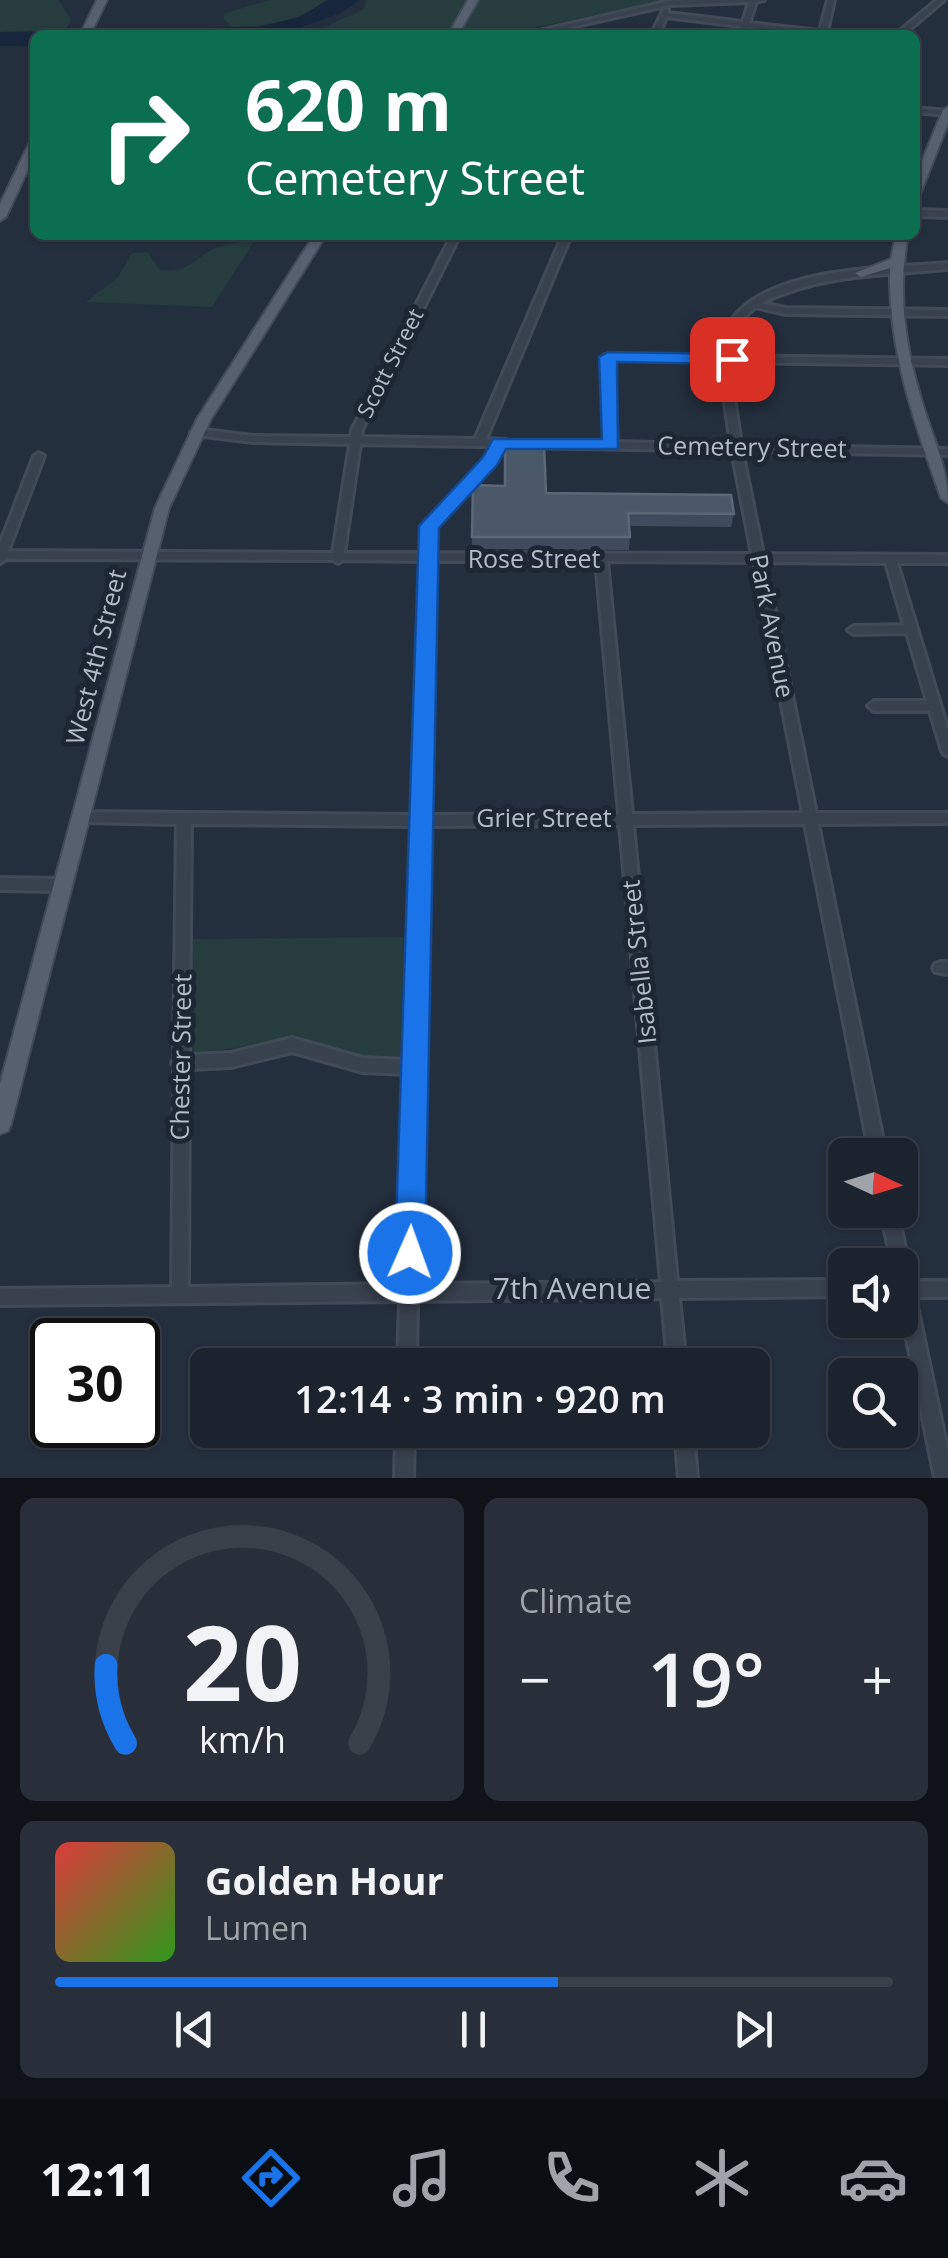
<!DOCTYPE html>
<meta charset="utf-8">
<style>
body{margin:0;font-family:"Open Sans",sans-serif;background:#282f3a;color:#f1f3f6;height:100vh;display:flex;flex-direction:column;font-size:38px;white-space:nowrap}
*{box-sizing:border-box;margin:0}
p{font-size:32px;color:#a0a4aa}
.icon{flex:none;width:55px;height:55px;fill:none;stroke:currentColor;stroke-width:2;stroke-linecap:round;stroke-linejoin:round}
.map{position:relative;height:1478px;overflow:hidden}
.drawer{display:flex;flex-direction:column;gap:20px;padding:20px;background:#0f1319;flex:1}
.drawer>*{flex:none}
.hud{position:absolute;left:30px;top:30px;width:890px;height:210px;border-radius:15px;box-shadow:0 2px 8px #0004,0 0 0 2px #39404a;background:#0b6e4f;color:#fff;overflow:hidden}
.needle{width:65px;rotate:94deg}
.tools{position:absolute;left:828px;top:1138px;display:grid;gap:20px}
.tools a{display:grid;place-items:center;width:90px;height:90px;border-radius:15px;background:#1b232e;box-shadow:0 2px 8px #0004,0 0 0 2px #39404a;font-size:50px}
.speed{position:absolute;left:30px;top:1318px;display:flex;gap:20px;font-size:50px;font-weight:700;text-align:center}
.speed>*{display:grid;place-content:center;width:130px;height:130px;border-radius:50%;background:#1b232e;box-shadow:0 2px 8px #0004,0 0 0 2px #39404a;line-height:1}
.speed .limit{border:5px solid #111;border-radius:15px;background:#fff;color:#111}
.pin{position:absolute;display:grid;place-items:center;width:85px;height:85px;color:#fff;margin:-42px;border-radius:20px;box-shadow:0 5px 15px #0006}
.me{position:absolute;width:110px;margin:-55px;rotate:2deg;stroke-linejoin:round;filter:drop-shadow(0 0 8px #0008)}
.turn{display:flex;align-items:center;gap:35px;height:210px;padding:0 50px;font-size:45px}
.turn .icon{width:130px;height:130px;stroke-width:2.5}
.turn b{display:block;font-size:70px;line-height:85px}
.big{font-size:75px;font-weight:600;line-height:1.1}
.drawer .tile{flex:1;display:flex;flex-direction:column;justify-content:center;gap:15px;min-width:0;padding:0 35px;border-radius:15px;background:#282f3a}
.drawer .dial{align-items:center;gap:0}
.dial svg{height:260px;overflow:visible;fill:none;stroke:#39404a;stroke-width:7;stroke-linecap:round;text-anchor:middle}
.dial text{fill:#f1f3f6;stroke:none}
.song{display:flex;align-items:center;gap:30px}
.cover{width:120px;height:120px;border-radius:15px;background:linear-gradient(135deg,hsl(0 70% 55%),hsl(110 70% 35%))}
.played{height:10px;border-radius:5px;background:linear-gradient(90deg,#1a73e8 60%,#39404a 60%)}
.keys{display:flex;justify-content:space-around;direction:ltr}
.heat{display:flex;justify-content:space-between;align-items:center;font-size:55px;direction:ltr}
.drawer .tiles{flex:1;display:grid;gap:20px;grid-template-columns:1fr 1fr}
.tile:last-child{grid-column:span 2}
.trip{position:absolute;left:190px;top:1348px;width:580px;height:100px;border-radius:15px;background:#1b232e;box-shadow:0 2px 8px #0004,0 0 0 2px #39404a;font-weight:600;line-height:100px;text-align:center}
.dock{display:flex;height:160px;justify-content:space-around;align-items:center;background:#0b0e12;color:#a0a4aa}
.dock .icon{width:70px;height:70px}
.dock .on{color:#1a73e8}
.dock b{font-size:45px;color:#f1f3f6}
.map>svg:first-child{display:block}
.green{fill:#263c3f}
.water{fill:#17263c}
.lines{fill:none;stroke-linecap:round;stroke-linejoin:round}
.minor-casing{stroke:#414a57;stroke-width:6}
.major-casing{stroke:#414a57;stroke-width:4}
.minor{fill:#38414e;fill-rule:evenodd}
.major{fill:#56606e;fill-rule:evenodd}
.wall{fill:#3f4b5c}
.building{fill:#4b5868;stroke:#5c6777;stroke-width:2.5}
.route{fill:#1a73e8;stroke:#114b97;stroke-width:2.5}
.labels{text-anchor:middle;stroke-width:10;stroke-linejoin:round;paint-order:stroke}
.far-street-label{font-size:22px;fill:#b4bcc9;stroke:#1d2633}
.street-label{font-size:25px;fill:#b4bcc9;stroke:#1d2633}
.near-street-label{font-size:30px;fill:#b4bcc9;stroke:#1d2633}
</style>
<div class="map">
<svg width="948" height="1478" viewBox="0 0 948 1478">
<rect width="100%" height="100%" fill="#242f3e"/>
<path class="green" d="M0 0H58L71 20 64 32H0Z
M269 0H327C298 22 266 27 231 27L224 19V14Z
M366 0H667L499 35H295L321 29 364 9Z
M255 240 212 307 86 302 118 277 132 253 147 252 160 270C186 274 194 260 213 249 223 244 243 242 255 240Z
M404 937 400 1061 379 1060 302 1038 194 1054 193 939Z"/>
<path class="water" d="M327 0H360L341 13 280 35H35V46H0V32L258 27 300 17Z"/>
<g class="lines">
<g class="minor-casing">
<path id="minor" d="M699 0H764L756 2 749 23 820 31 828 0H834L827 32 839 35H817L748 27 746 35H738L741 26 666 17 659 35H651L664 9H668V13L743 22 749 2 670 5 535 35H522L670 1Z
M937 0H944L903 35H895Z
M915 108 947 111 948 115 915 112Z
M915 210 948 211V217L915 216Z
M452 235H460L362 430 361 437 475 439 563 235H571L486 439 506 440 511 443 503 446 494 462 434 527V553L752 554 732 451 531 447 526 444 531 441 607 442 605 355 718 356C717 346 720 342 724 333 754 265 884 269 948 263V269C882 275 822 274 761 303L786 308 948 310V316L786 314 755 307C741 320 725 335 728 356L948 359V365L729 362 741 445 948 449V455L742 451 763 554 948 555V563H897L948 730V756L944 754 942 751 930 711H874L868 706 874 701H927L907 633 854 634 848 630 854 626 904 625 886 563 765 562 816 813H948V823L818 824 886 1155H870L805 824 633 825 677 1281 845 1280V1296L679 1298 686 1365H668L662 1298 417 1301 416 1365H398L400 1301 0 1305V1289L172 1287 174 1067 172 1063 174 1058 177 824 80 822 75 821 73 817 75 813 80 812 415 815 423 561 343 560 338 563 333 560 6 559 0 563V544L34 456 39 453 44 456 8 551 333 553 350 444 253 442 196 435 191 432 196 429 253 436 351 437 352 430ZM613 360 719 361 731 445 617 442ZM360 444 479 446H493L486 458 425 523 423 553H344ZM434 561H596L619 814 428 815ZM607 561 754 562 803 813 632 814ZM191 824 415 826 408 1060 363 1058 292 1038 231 1053 189 1055ZM620 825 661 1282 417 1284 428 826ZM292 1052 363 1072 407 1074 401 1284 188 1287 189 1069 231 1067Z
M0 878 62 879 67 881 69 885 67 889 62 891 0 890Z
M940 962H948V974L935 972 933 968 935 964Z
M881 1210H897L912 1281H948V1297H915L948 1453V1478H935L900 1305V1265H892Z
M396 1430H414L413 1478H395Z
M675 1430H693L697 1478H679Z"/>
</g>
<g class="major-casing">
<path id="major" d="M97 0H107L90 35H80Z
M468 0H478L458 35H448Z
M948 107V123L921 192 915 195V178L943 110Z
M35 139V154L6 217 0 221V204L30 142Z
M314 235H326L211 419 169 508 11 1124 8 1131 0 1134V1084L155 508 197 419Z
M896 235H908C897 294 905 348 923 405 933 438 948 468 948 503L941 498C914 422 888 349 890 268L861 277 855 273 891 259Z"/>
</g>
<use href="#minor" class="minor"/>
<use href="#major" class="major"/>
</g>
<path class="wall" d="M473 485 546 493 734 514 731 527 629 526 630 537 629 550 472 549Z"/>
<path class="building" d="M505 441 544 442 546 493 731 495 734 514 628 513 630 537H472L473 485 505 486Z"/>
<path class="route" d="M608 352 732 354 741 359 732 364 617 362 618 449H506L497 465 439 528 425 1253 421 1264 410 1268 399 1264 395 1253 419 526 483 457 493 439H602L599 357Z"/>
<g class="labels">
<g class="far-street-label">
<text transform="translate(390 363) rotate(-63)" y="8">Scott Street</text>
</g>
<g class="street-label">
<text transform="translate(752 447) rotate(1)" y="9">Cemetery Street</text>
<text x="534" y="568">Rose Street</text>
<text transform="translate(772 626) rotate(79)" y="9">Park Avenue</text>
<text transform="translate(96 657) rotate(-76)" y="9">West 4th Street</text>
<text x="544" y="827">Grier Street</text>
<text transform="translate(639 962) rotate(-96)" y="9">Isabella Street</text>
<text transform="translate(181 1057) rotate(-89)" y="9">Chester Street</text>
</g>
<g class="near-street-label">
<text x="572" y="1299">7th Avenue</text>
</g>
</g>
</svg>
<div class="tools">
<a><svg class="needle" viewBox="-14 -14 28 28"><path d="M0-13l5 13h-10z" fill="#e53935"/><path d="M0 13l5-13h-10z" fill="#a0a4aa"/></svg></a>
<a><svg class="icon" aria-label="sound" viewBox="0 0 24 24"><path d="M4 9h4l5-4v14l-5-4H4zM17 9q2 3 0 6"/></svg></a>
<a><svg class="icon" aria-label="search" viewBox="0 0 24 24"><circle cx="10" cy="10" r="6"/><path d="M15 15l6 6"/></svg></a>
</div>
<div class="speed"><div class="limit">30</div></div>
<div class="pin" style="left:732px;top:359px;background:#d93025"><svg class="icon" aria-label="arrive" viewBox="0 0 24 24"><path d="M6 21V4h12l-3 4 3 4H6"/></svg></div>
<svg class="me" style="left:410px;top:1253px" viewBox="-20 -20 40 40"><circle r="17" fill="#1a73e8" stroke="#fff" stroke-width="3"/><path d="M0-11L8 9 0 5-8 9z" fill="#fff"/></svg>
<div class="trip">12:14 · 3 min · 920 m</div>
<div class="hud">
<div class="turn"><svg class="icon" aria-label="right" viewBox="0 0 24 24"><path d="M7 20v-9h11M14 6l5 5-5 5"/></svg><div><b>620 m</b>Cemetery Street</div></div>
</div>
</div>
<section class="drawer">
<div class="tiles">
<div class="tile dial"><svg viewBox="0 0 100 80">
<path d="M14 69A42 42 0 1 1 86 69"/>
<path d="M14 69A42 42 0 0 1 8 45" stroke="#1a73e8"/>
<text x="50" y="56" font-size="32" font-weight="700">20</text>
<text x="50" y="72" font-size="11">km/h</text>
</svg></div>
<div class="tile"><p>Climate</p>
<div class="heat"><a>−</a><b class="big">19°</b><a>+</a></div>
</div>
<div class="tile">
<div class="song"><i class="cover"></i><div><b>Golden Hour</b><p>Lumen</p></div></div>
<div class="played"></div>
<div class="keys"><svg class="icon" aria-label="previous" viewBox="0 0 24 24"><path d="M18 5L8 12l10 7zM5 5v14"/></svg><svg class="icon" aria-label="pause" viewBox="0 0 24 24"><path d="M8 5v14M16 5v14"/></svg><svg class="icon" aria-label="next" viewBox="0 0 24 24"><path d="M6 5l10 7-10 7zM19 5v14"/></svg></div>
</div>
</div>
</section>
<nav class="dock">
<b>12:11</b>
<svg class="icon on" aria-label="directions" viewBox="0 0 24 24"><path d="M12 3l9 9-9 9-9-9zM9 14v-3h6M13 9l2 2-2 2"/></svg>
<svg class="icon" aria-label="music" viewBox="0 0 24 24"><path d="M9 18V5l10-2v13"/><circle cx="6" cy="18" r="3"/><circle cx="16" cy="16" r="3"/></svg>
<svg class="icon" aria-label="phone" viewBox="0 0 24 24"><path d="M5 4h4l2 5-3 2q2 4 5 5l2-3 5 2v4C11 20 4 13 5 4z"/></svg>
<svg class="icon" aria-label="climate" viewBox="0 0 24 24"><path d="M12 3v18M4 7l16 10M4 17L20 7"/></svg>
<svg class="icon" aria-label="car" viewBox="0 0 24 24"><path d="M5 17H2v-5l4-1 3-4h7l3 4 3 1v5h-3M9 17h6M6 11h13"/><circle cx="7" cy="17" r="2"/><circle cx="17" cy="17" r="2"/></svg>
</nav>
